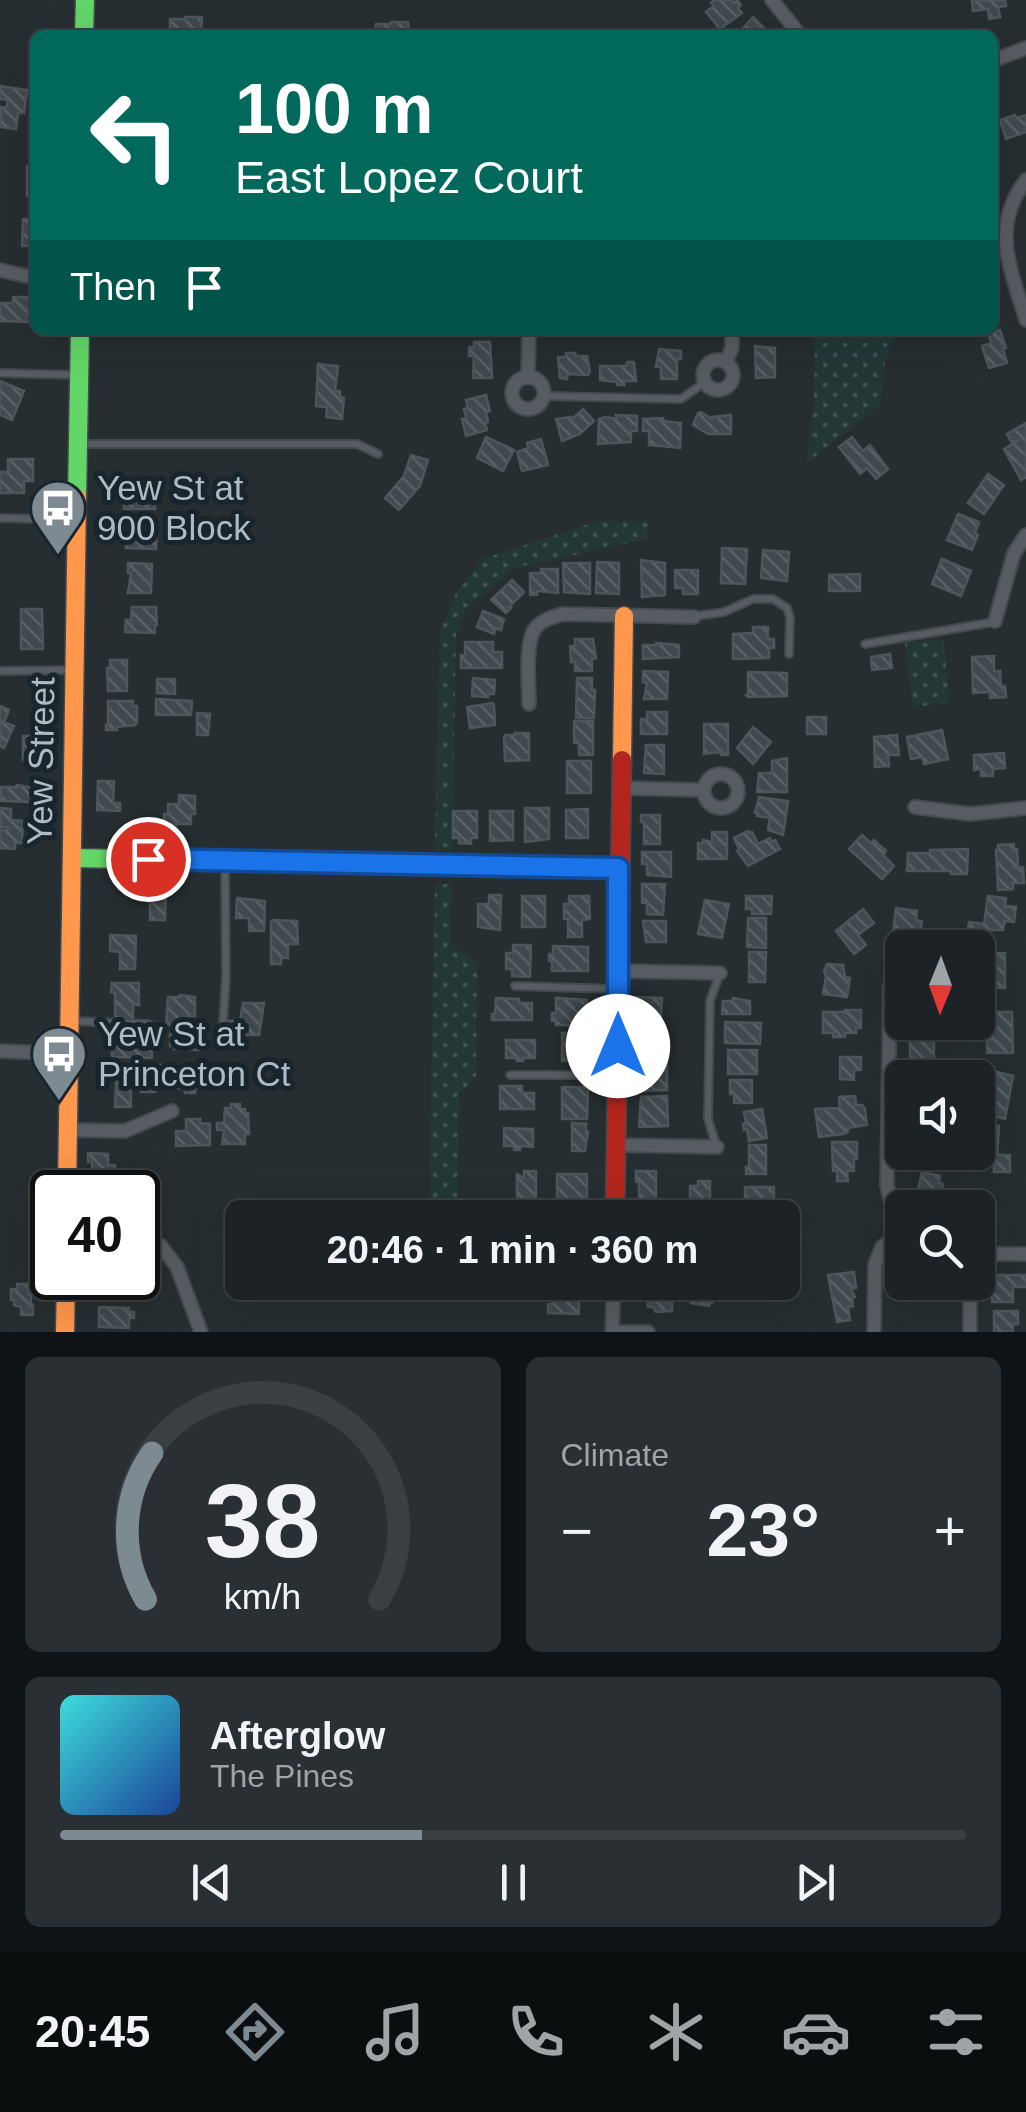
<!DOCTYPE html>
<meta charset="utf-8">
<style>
body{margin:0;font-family:Helvetica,sans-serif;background:#292f32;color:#f1f3f6;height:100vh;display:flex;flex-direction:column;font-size:38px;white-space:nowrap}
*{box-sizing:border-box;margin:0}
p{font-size:32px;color:#a0a4a7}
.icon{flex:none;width:55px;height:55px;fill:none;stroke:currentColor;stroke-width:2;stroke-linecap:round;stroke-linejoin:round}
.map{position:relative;height:1332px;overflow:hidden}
.details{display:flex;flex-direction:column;gap:25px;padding:25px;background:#0f1315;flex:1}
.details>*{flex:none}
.top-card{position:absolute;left:30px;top:30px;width:968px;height:305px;border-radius:15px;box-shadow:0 10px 40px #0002,0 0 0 2px #3a3f43;background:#00695c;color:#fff;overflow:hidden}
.needle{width:65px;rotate:181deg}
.fabs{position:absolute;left:885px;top:930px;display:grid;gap:20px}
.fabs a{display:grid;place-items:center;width:110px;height:110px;border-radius:15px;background:#1c2226;box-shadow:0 10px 40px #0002,0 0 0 2px #3a3f43;font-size:50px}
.speed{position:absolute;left:30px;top:1170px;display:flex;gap:20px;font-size:50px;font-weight:700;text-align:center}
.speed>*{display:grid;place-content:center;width:130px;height:130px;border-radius:50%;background:#1c2226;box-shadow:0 10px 40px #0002,0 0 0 2px #3a3f43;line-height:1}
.speed .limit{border:5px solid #111;border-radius:15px;background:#fff;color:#111}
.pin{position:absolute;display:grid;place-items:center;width:85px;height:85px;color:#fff;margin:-42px;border:5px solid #fff;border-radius:50%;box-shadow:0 2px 10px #0007}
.me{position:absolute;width:110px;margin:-55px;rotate:0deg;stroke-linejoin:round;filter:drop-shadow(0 0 8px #0008)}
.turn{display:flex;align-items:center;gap:35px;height:210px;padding:0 40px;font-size:45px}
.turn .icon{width:130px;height:130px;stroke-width:2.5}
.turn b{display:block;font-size:70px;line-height:85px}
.then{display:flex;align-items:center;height:95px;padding:0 40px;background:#0003;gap:20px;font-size:38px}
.big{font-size:75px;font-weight:800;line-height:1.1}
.details .card{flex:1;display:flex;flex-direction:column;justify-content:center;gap:15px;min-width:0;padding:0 35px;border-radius:15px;background:#292f32}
.details .dial{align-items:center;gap:0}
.dial svg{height:260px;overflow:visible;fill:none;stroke:#3a3f43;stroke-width:7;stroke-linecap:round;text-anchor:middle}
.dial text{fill:#f1f3f6;stroke:none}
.song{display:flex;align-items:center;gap:30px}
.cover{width:120px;height:120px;border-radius:15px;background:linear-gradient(135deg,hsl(180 70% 55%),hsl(220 70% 35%))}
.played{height:10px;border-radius:5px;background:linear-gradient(90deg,#7e8a92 40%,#3a3f43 40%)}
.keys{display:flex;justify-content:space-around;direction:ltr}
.heat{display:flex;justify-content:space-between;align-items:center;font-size:55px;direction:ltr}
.details .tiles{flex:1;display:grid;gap:25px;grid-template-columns:1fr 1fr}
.card:last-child{grid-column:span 2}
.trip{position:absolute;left:225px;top:1200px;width:575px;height:100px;border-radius:15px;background:#1c2226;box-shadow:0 10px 40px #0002,0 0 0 2px #3a3f43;font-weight:800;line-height:100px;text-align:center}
.tabs{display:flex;height:160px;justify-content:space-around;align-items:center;background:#0b0e0f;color:#a0a4a7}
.tabs .icon{width:70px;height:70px}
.tabs .current{color:#7e8a92}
.tabs b{font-size:45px;color:#f1f3f6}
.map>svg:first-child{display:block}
.park{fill:url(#park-dots)}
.building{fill:url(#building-back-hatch);stroke:#4d565a;stroke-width:2.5}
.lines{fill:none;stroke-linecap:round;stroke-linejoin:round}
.lane-casing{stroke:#434b4f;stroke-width:10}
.street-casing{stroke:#434b4f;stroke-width:16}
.fast-casing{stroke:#434b4f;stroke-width:21}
.slow-casing{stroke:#434b4f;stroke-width:21}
.jam-casing{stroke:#434b4f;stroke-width:21}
.lane{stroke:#565c61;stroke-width:6}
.street{stroke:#565c61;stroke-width:12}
.fast{stroke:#63d668;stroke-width:18}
.slow{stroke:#ff974d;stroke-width:18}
.jam{stroke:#b3261e;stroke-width:18}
.route-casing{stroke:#114b97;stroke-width:25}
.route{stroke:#1a73e8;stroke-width:18}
.labels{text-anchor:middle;stroke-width:10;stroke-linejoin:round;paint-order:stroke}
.poi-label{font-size:35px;fill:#aebbc5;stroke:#19252d;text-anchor:start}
.street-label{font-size:35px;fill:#aebbc5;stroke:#19252d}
</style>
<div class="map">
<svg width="1026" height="1332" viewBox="0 0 1026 1332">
<defs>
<pattern id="park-dots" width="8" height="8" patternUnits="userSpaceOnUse" patternTransform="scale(2.5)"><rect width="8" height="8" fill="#233836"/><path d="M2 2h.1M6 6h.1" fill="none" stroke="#405352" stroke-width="1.8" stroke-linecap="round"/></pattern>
<pattern id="building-back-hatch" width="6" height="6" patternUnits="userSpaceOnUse" patternTransform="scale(2.5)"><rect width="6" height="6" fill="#40494e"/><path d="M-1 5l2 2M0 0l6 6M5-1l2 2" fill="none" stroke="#596166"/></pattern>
</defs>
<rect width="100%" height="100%" fill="#262e32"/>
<path class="park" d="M815 330H898L885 361 880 405 807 463 814 400Z
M598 521 648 522 647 539 514 568 466 609 456 635 452 851H435L440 631 456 593 482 559Z
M943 639 950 703 913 707 905 643Z
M435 884H451L450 944 477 963 476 1076 459 1095 457 1217H429Z"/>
<path class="building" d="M715 0H731L734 3 737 0 741 5 738 8 742 13 720 29 706 12 714 6 711 3Z
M972 0H1005L1006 6 998 7 1000 17 989 19 988 9 973 11Z
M185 17H202L201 35H170V19H185Z
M753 17 771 35H737Z
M391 22H408L409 33 375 35 376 24H391Z
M0 86 27 90 24 113H18L16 129 0 127 1 107 6 108 8 100 0 99Z
M1015 115 1016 118 1026 115V132L1006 139 1000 120Z
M27 166H35V196H27Z
M23 219H35V246H22Z
M13 297H33L32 322 0 321V303H13Z
M1000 330 1006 348 1003 349 1007 363 989 368 982 346 991 343 988 333Z
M474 342H490L492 378H473L474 356H469V347H474Z
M755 346 775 348V377L756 378Z
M659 349 681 351V359H677V379H661V367H656Z
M566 353H575V356H587L590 372 588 375 568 374 567 379 560 378 558 357H566Z
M627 362H634L636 381H624V385H617V382L600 380V366H626Z
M318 364 338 366 335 391H340V397L344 398 342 419 326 417 327 407 316 406Z
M0 381 24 391 12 420 0 415Z
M486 395 490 411 486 412 488 422 485 423 487 430 466 436 462 419 466 418 464 409 468 408 466 400Z
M583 409 594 421 580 434 562 441 556 419 571 417V420Z
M701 412 712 419V417L731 415V434H708L693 425 698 413Z
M616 415 637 416V431H631V442L598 444 599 419 606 417 616 419Z
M663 418V421L681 423 680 448 649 445V431H643V419Z
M1026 423V477L1021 480 1004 449 1019 440 1012 443 1007 434Z
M486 437 514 450 503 471 477 458Z
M852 437 863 451 870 445 888 469 876 479 867 468 860 474 839 447Z
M541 439 548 465 522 471 517 452 528 448 527 443Z
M411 455 428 460 420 486 399 510 385 498 404 476Z
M8 459H33V481H24V493H0V472H8Z
M988 474 1004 485 984 514 968 503Z
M124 483H137V497H155V509H124Z
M958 514 979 522 975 533 978 535 972 550 947 540Z
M133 523 157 524 156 549 126 548 127 536H132Z
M722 548 747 549 745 584 721 583Z
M763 550 789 552 787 581 761 578Z
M942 559 971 571 961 596 932 584Z
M641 560 665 563V595L642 597Z
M597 562 619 563V594L596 593Z
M128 563 152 564 151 593H128L131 573H128Z
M563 563H590V594L564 592Z
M541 569H558V593L537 591V595H530V573H541Z
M675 570H698V594H683V588H675Z
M860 574V591H829V575Z
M512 580 524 592 509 607 511 608 506 613 491 600Z
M132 607H156L157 625H155V633L125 632 126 620H131Z
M21 609H42L43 649H21Z
M483 611 504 619 501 630 496 628 494 634 477 627Z
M753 627H768V639H774V648H769V658L733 659V634L753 633Z
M575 639H593L596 658 592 659V671H575V662H571L570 646H575Z
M465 642H493V652H502V668H461V655L465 656Z
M656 643 679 645V657L643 659V645H656Z
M890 654 892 668 872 670 871 657Z
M994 656V671H1000L1001 686H1005L1006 697 990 698V692L973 693 972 657Z
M110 660H127V691H108L107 668H110Z
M643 671 668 672 667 699H644L647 683 643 682Z
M748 672 787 673V696L748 697 746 695 748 694Z
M473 678 495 680 494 694H488V697L472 696Z
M577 678H592V690H595L594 718H576Z
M157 679H175V694L157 693Z
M156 699 192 701 191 715H156Z
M108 701H133V706H137V723L135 725 117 727V730H106V725H108Z
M492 703 494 705 495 725 470 728 467 707Z
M0 706 9 710 4 722 14 726 4 748 0 746Z
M647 712H667V734H641V719H647Z
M197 713 210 714 208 735H197Z
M807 717H826V734H807Z
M574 721H593V755H579V743H574Z
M704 724H728V755H721V752L704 754Z
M753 727 771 742 753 764 737 748Z
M942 730 948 759 924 764 922 757 911 759 907 737Z
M515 733H529V760L505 761 504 738 505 735H515Z
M897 735 899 755H888L889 766 875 767 874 737Z
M23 736H42V760H23Z
M646 745H664V774L644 773Z
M1004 753 1005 768 993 769V776H981V769L974 770V755Z
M787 758V792H757L759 773H772V761Z
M567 761H591V793H567Z
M98 781H114L113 803H120V811L97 810Z
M17 785 33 788V802L1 801V787H17Z
M179 795 195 796V814H191V824H176V830H164V814H168V804H179Z
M759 797 788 801 783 835 768 830 770 818 757 816 758 814 755 813Z
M0 808 11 809V820L23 821 22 843H15V849L0 848V830H7L8 827H0Z
M525 808H549V839L525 842Z
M588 809V838H566V810Z
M453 811H477V838H471V844L459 843V838H453Z
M490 811H513V840L490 841Z
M641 815H660V844H644V822H641Z
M748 831 750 833 752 832 758 844 770 838 772 842 775 840 780 849 748 866 737 851 739 849 734 838Z
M712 832H727V859H698V843H703V840L712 842Z
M862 835 871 843 874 840 886 851 883 855 894 866 882 879 849 849Z
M1014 844V850L1017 849 1018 866 1012 868 1023 867 1024 883H1013V889L998 890 996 850H998V845Z
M968 849 967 874H951V871H907L908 853H930V850Z
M642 852H671V877L647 875V864H642Z
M150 884H166L165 920H150Z
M642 884H665L663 915 647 914V903H642Z
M489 895H501L500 930 478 927V904H489Z
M522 896H545V927H522Z
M569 896H589L590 919 582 920V937H568V919H564V904H569Z
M746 896H772L771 914H752V909H746Z
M988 896 1006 898 1005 906 1016 907 1014 922 1005 921 1003 930H989L987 941 967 938 969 922 984 924Z
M237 898 265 901 264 931H249V918H236Z
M705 900 729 904 722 938 698 934Z
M896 908 917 911 916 920 922 921 920 936H904L903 942 892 940Z
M863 909 874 923 858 935 866 945 854 954 836 931Z
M748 918H766V948L747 947Z
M273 920 297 921 298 944H288V958H281V964H271V922Z
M643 921H666V942H646Z
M110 935 136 936 135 969H120V952L110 951Z
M513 945H531L530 977 512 976V969H506V953H513Z
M553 946 588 947V971H552V961H549V954H553Z
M749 952H766L765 982H749Z
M986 953H1005V988L986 987Z
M827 964 843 965 845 977 850 978 847 997 823 994 826 976 824 971Z
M112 983H139V1005L133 1004V1021H115V993L111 992Z
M180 995 195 997V1016H188V1022H181V1025H166L168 997H180Z
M636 997 662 998 661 1016H642V1010L636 1009Z
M496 998 519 999V1003H532V1020H492V1014H495Z
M556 998 587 1000 584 1026 556 1025V1021H552V1013H556Z
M733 998 750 1001V1014H722L723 1001H733Z
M243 1003H264L259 1035H227L228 1021H240Z
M845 1010H861V1028H856V1033H845V1037H833V1033H823V1012H845Z
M989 1012H1012L1013 1053H987V1040H991Z
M725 1022 761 1023 760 1044 725 1043Z
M658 1024V1054L641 1055V1025Z
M129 1028H137V1033H141V1037H147V1049H152V1058L112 1057V1043H129Z
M175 1032H205V1047L199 1046V1050L174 1049V1046H170V1034H175Z
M562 1033 589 1034 588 1064H570V1061H562Z
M506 1040H535V1058H523V1061H517V1058H506Z
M910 1040H934V1066H913V1057H910Z
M728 1050H757V1074H728Z
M840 1057H861V1070H854V1080L840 1079Z
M667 1059V1090L641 1091V1083H645V1074H641V1060Z
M117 1063H130L131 1107H115Z
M145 1065H169V1083L155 1086V1092H141L142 1071H145Z
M175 1071H205V1088H195V1093H185V1090L175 1087Z
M997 1072 1013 1076 1005 1119 987 1114Z
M730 1080H752V1103H734V1094H730Z
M500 1086H522V1093H534V1109H500Z
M562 1087H588L587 1119H562Z
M667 1096 668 1126 639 1127 641 1097Z
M855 1096 856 1105H862L865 1108 867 1125 848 1128V1132L843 1134 819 1137 815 1109 840 1108 839 1097Z
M231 1104H240V1109H245V1113H248L249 1134H245V1144H222L224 1130H217V1123H224L225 1108H231Z
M762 1109 767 1138 749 1141 747 1129 744 1130 743 1124 746 1123 744 1112Z
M186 1119H200V1123L210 1124V1145L176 1146V1131H186Z
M572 1123 586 1124V1132H588L585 1151H572Z
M982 1125 999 1126 997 1155H1010V1172H994V1161H981Z
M504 1128 533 1129V1147L520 1146V1150H514V1146H504Z
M832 1142H857V1159H854V1171H847L848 1181H837V1171H833Z
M749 1145H766V1174H746V1167H749Z
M88 1153 108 1154V1165H115V1171H117V1184L92 1186V1162H88Z
M524 1171H536V1198H517V1174L524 1178Z
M636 1171H656V1201H639V1182H636Z
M922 1172 940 1176 939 1183 943 1184 938 1208H914Z
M557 1174H587V1199H557Z
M698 1181H710V1208H690V1186H698Z
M745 1187H774V1212H745Z
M553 1209 587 1210V1218H553Z
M854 1272 856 1288 851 1289 855 1297 852 1298 853 1306 848 1307 850 1320 837 1322 828 1275Z
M992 1275H1026V1287H1013V1302H992Z
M889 1278H902V1282H934L933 1298 888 1296Z
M692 1282H712V1303H709V1306L691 1303Z
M731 1282H762L761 1301 747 1300V1295H741V1298H731Z
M17 1284H28V1294H31V1305H33V1315H21V1307L14 1305V1300H11V1289H17Z
M553 1285H570V1288H577L576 1297H574L573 1300H579V1314L548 1313V1304H553V1298H548L549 1288H553Z
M643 1289H672V1311L656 1312 653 1307H648V1298H643Z
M99 1307 129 1308V1312H134V1318H129V1328L99 1327Z
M994 1311H1018V1324H1013V1332H994Z"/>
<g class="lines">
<g class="lane-casing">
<path id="lane" d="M0 373 78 375
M544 396 681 399 704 383
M79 444H357L378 454
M0 518 44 519 76 526
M696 616 724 612 753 599H773L787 608 790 617 789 654
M865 644 994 622
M0 671 73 670
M515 986 617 989
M71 1021 149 1024
M218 1032 223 1023 226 976 225 865
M510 1075H616
M716 1145 708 1119 710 1001 720 973"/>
</g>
<g class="street-casing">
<path id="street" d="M772 0 800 35
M992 61 1026 48
M1026 180C990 227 1011 270 1026 320
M0 270 35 278
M703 375a15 15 0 1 1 30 0a15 15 0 1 1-30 0Z
M726 361 732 348V330
M528 377 529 330
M512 393a16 16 0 1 1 32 0a16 16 0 1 1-32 0Z
M995 621 1014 553 1026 535
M529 704C529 685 525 646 534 630 541 620 552 617 563 614L694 617
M704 791a17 17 0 1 1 34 0a17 17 0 1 1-34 0Z
M621 788 703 790
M915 807 970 814 1026 808
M619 971 720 973
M890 985 887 1185 894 1218 901 1232
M0 1051 69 1054
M68 1130 125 1131 172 1111
M617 1145 717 1147
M138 1232 161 1246 177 1267 201 1332
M978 1254H1026
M612 1332 614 1282
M620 1332H648
M874 1332 875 1264 882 1247 901 1232 902 1234
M970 1332V1282"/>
</g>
<g class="fast-casing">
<path id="fast" d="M84 35 85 0
M77 498 80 330
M72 858 618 868"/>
</g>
<g class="slow-casing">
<path id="slow" d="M622 760 624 616
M67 1192 77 498
M65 1332 66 1278"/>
</g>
<g class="jam-casing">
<path id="jam" d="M615 1218 622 760"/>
</g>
<use href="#lane" class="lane"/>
<use href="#street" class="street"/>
<use href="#fast" class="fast"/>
<use href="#slow" class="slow"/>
<use href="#jam" class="jam"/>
</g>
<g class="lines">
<g class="route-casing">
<path id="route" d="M148 859 618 868V1046"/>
</g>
<use href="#route" class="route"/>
</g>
<defs>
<g id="bus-pin" transform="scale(2.875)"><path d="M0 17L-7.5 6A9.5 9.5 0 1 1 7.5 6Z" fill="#7e8a92" stroke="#19252d"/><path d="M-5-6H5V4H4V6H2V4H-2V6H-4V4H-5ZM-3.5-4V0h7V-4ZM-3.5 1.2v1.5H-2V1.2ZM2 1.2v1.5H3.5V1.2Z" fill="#fff"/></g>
</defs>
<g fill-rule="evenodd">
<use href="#bus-pin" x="58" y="508"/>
<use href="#bus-pin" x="59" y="1054"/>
</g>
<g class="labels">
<g class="poi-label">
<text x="97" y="500">Yew St at<tspan x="97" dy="40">900 Block</tspan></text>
<text x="98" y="1046">Yew St at<tspan x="98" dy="40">Princeton Ct</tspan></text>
</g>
<g class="street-label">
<text transform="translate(41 761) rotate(-89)" y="12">Yew Street</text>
</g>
</g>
</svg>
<div class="fabs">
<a><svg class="needle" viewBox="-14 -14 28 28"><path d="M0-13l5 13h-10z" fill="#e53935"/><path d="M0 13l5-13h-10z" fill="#a0a4a7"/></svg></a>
<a><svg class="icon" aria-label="sound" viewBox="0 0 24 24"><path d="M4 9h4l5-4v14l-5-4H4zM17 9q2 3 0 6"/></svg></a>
<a><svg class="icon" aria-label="search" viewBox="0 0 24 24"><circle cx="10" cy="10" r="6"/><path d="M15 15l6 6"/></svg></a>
</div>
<div class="speed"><div class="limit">40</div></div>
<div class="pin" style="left:148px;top:859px;background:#d93025"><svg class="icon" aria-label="arrive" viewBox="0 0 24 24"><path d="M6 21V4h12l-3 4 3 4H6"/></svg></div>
<svg class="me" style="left:618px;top:1046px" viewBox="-20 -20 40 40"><circle r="19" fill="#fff"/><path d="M0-13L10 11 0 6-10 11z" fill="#1a73e8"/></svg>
<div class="trip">20:46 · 1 min · 360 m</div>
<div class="top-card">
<div class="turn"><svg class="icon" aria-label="left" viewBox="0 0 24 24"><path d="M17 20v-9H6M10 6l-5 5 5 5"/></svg><div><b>100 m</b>East Lopez Court</div></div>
<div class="then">Then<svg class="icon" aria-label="arrive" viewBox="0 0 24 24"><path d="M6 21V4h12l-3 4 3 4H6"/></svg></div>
</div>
</div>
<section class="details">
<div class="tiles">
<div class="card dial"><svg viewBox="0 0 100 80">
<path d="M14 69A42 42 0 1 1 86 69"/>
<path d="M14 69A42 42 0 0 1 16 24" stroke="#7e8a92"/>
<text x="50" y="56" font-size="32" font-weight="700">38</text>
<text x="50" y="72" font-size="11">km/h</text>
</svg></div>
<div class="card"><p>Climate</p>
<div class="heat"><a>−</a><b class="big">23°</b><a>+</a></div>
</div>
<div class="card">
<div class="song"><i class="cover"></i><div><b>Afterglow</b><p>The Pines</p></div></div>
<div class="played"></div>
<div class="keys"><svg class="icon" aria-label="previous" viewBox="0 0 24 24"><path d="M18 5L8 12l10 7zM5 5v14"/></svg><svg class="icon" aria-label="pause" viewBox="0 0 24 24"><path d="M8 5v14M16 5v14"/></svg><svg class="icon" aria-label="next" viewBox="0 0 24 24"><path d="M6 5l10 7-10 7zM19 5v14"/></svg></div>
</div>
</div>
</section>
<nav class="tabs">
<b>20:45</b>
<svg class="icon current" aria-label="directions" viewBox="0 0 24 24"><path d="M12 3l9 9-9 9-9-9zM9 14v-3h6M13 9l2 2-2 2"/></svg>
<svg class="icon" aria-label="music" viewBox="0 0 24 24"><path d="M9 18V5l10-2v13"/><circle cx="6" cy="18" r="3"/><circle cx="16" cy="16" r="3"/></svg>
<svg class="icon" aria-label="phone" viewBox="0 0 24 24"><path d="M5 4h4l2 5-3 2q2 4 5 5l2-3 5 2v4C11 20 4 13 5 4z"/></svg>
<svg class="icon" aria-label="climate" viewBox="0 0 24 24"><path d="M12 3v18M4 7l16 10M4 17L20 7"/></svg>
<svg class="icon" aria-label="car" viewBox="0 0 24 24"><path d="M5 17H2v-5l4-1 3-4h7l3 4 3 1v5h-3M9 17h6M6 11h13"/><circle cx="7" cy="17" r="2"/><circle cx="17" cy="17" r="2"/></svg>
<svg class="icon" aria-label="filters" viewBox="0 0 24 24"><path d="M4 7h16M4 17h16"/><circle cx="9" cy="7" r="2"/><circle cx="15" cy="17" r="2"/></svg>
</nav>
